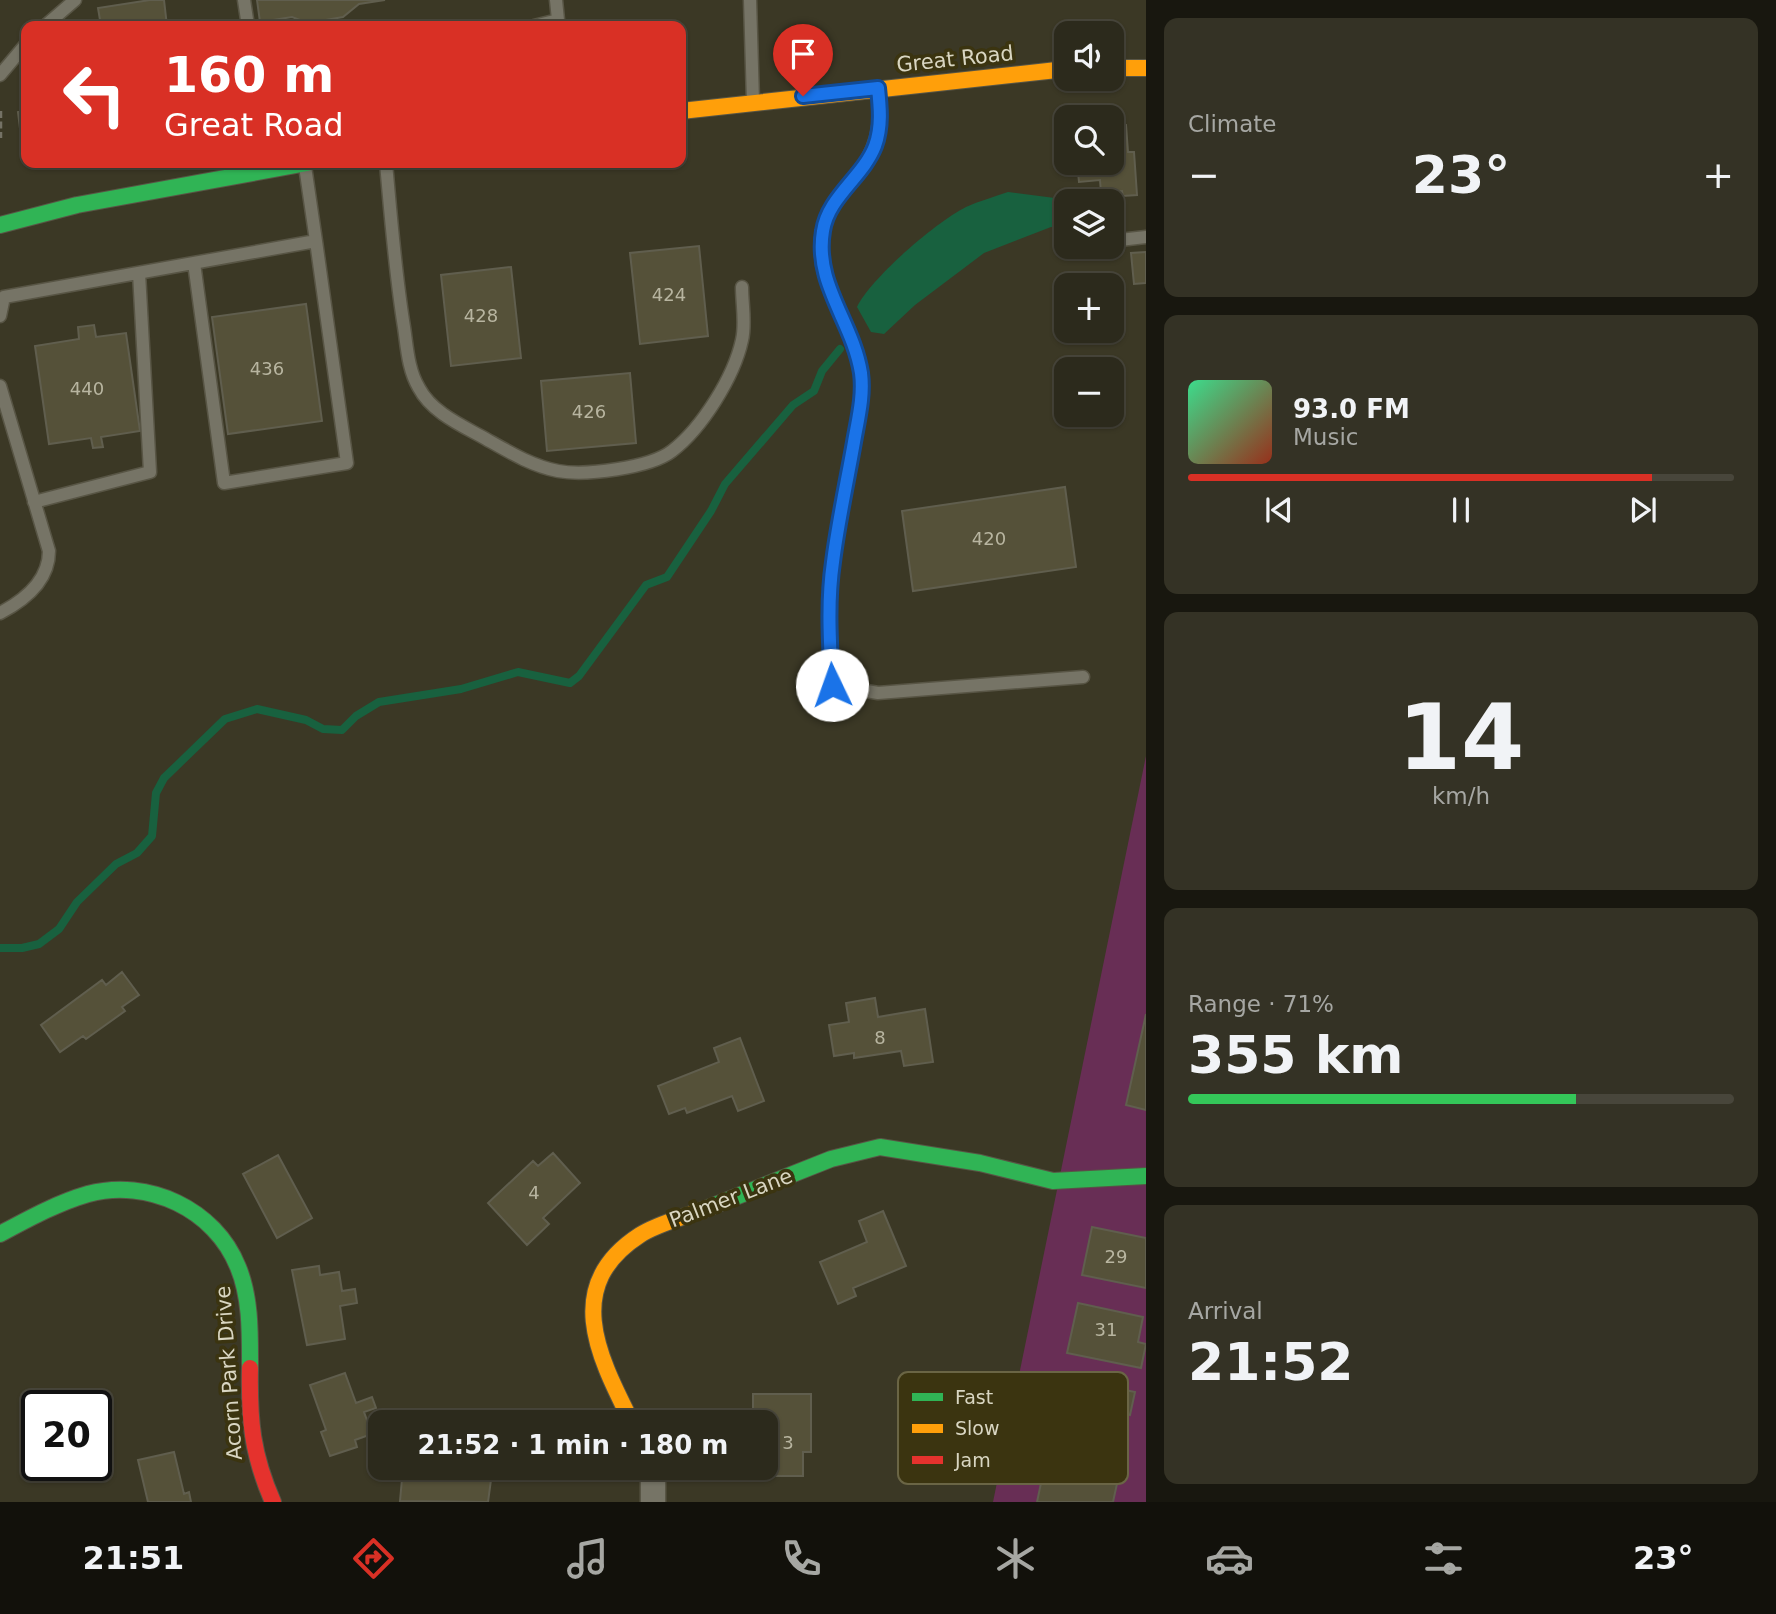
<!DOCTYPE html>
<meta charset="utf-8">
<style>
body{margin:0;font-family:"DejaVu Sans",sans-serif;background:#343225;color:#f1f3f6;height:100vh;display:flex;flex-direction:column;font-size:26px;white-space:nowrap}
*{box-sizing:border-box;margin:0}
p{font-size:23px;color:#a6a7a3}
.icon{flex:none;width:38px;height:38px;fill:none;stroke:currentColor;stroke-width:2;stroke-linecap:round;stroke-linejoin:round}
.map{position:relative;flex:1;overflow:hidden}
.sheet{display:flex;flex-direction:column;gap:18px;padding:18px;background:#18170f;width:630px}
.sheet>*{flex:none}
.top-card{position:absolute;left:21px;top:21px;width:665px;height:147px;border-radius:14px;box-shadow:0 2px 5px #0004,0 0 0 2px #48463b;background:#d93025;color:#fff;overflow:hidden}
.tools{position:absolute;left:1054px;top:21px;display:grid;gap:14px}
.tools a{display:grid;place-items:center;width:70px;height:70px;border-radius:14px;background:#2c2a1c;box-shadow:0 2px 5px #0004,0 0 0 2px #48463b;font-size:35px}
.speed{position:absolute;left:21px;top:1390px;display:flex;gap:14px;font-size:35px;font-weight:700;text-align:center}
.speed>*{display:grid;place-content:center;width:91px;height:91px;border-radius:50%;background:#2c2a1c;box-shadow:0 2px 5px #0004,0 0 0 2px #48463b;line-height:1}
.speed .limit{border:4px solid #111;border-radius:10px;background:#fff;color:#111}
.pin{position:absolute;display:grid;place-items:center;width:60px;height:60px;color:#fff;margin:-72px -30px;border-radius:50% 50% 50% 0;rotate:-45deg;box-shadow:0 0 7px #0007}
.pin .icon{rotate:45deg}
.me{position:absolute;width:77px;margin:-38px;rotate:357deg;stroke-linejoin:round;filter:drop-shadow(0 0 5px #0008)}
.turn{display:flex;align-items:center;gap:24px;height:147px;padding:0 28px;font-size:32px}
.turn .icon{width:91px;height:91px;stroke-width:2.5}
.turn b{display:block;font-size:49px;line-height:60px}
.big{font-size:52px;font-weight:700;line-height:1.1}
.sheet .card{flex:1;display:flex;flex-direction:column;justify-content:center;gap:10px;min-width:0;padding:0 24px;border-radius:14px;background:#343225}
.sheet .dial{align-items:center;gap:0}
.dial b{font-size:91px;line-height:1}
.song{display:flex;align-items:center;gap:21px}
.cover{width:84px;height:84px;border-radius:10px;background:linear-gradient(135deg,hsl(150 70% 55%),hsl(10 70% 35%))}
.played{height:7px;border-radius:4px;background:linear-gradient(90deg,#d93025 85%,#48463b 85%)}
.keys{display:flex;justify-content:space-around;direction:ltr}
.heat{display:flex;justify-content:space-between;align-items:center;font-size:38px;direction:ltr}
.charge{height:10px;border-radius:5px;background:linear-gradient(90deg,#34c759 71%,#48463b 0)}
.trip{position:absolute;left:368px;top:1410px;width:410px;height:70px;border-radius:14px;background:#2c2a1c;box-shadow:0 2px 5px #0004,0 0 0 2px #48463b;font-weight:700;line-height:70px;text-align:center}
.tab-bar{display:flex;height:112px;justify-content:space-around;align-items:center;background:#12110b;color:#a6a7a3}
.tab-bar .icon{width:49px;height:49px}
.tab-bar .on{color:#d93025}
.tab-bar b{font-size:32px;color:#f1f3f6}
main{display:flex;flex:1;min-height:0}
.map>svg:first-child{display:block}
.green{fill:#682e55}
.water{fill:#18613f}
.lines{fill:none;stroke-linecap:round;stroke-linejoin:round}
.stream{stroke:#18613f;stroke-width:8}
.building{fill:#555139;stroke:#605e4e;stroke-width:2}
.lane-casing{stroke:#585545;stroke-width:15}
.street-casing{stroke:#585545;stroke-width:27}
.fast-casing{stroke:#585545;stroke-width:18}
.slow-casing{stroke:#585545;stroke-width:18}
.jam-casing{stroke:#585545;stroke-width:18}
.path{stroke:#747265;stroke-width:4.5;stroke-dasharray:7 3.5;stroke-linecap:butt}
.lane{stroke:#767466;stroke-width:12}
.street{stroke:#767466;stroke-width:24}
.fast{stroke:#30b455;stroke-width:16}
.slow{stroke:#ff9f0a;stroke-width:16}
.jam{stroke:#e5322d;stroke-width:16}
.route-casing{stroke:#114b97;stroke-width:18}
.route{stroke:#1a73e8;stroke-width:12}
.labels{text-anchor:middle;stroke-width:7;stroke-linejoin:round;paint-order:stroke}
.number-label{font-size:18px;fill:#b8b5a0}
.street-label{font-size:21px;fill:#d9d6c2;stroke:#3b3410}
.key{fill:#3b3410;stroke:#6a6545;stroke-width:2}
.key-label{font-size:19px;fill:#d9d6c2}
</style>
<main>
<div class="map">
<svg width="1146" height="1502" viewBox="0 0 1146 1502">
<rect width="100%" height="100%" fill="#3b3825"/>
<path class="green" d="M1146 756V1502H993Z"/>
<path class="water" d="M1008 192 1078 201H1066V227H1051L984 253 915 305 884 334 871 332 857 307C871 278 936 222 966 207 979 201 994 197 1008 192Z"/>
<g class="lines">
<path class="stream" d="M0 948H22L39 944 59 929 77 902 116 864 137 853 152 836 156 793 164 778 225 719 257 709 306 720 323 729 342 730 356 716 379 702 461 689 518 672 570 683 579 676 646 585 667 577 711 511 725 484 793 405 814 391 822 371 840 349"/>
</g>
<path class="building" d="M150 0H164L167 26H101L98 8Z
M257 0H385L359 4 343 17 308 23 292 17 260 22Z
M26 111V152L23 153 18 112Z
M1126 125 1128 152H1134L1137 195 1123 196 1122 191 1101 193 1100 180 1079 182 1077 163H1111V126Z
M699 246 708 336 640 344 630 253Z
M1146 252V283L1134 284 1131 253Z
M511 267 521 358 451 366 441 275Z
M306 304 322 421 228 434 212 317Z
M94 325 96 337 126 333 140 431 101 437 103 447 93 448 91 438 49 444 35 346 79 339 78 327Z
M630 373 636 443 547 451 541 381Z
M1065 487 1076 567 913 591 902 511Z
M122 972 139 995 122 1007 125 1011 86 1039 83 1036 60 1052 41 1025 102 980 106 985Z
M875 998 878 1017 925 1009 933 1062 904 1066 901 1051 854 1058V1053L834 1056 829 1025 849 1022 846 1003Z
M1146 1014V1110L1126 1105Z
M740 1038 764 1101 738 1111 732 1096 687 1113 685 1108 669 1114 658 1086 719 1062 714 1048Z
M553 1153 580 1183 543 1218 549 1224 527 1245 488 1203 533 1161 538 1166Z
M278 1155 312 1218 277 1238 243 1174Z
M883 1211 906 1266 853 1288 856 1296 838 1304 820 1262 867 1242 859 1221Z
M1092 1227 1146 1238V1288L1082 1275Z
M319 1266 320 1275 339 1272 342 1291 355 1289 357 1303 340 1306 345 1339 307 1345 292 1270Z
M1078 1303 1143 1317 1138 1342 1146 1344 1141 1368 1067 1353Z
M345 1373 356 1403 372 1397 376 1408 364 1412 372 1434 355 1440 357 1447 330 1456 321 1432 326 1430 310 1385Z
M1061 1377 1135 1392 1130 1415 1121 1413 1116 1437 1052 1425Z
M753 1394H811V1452H803V1476H762V1468L769 1466V1453H765V1423H753Z
M174 1452 184 1494 189 1492 191 1502H148L138 1460Z
M1047 1455 1120 1470 1113 1502H1037Z
M403 1468H472L471 1478 491 1480 488 1502 400 1501Z"/>
<g class="lines">
<g class="lane-casing">
<path id="lane" d="M244 0 248 26
M750 0 753 101
M45 26 75 0
M534 26 558 20 556 0
M0 75 26 44
M879 91C882 126 876 152 854 179 841 194 828 209 823 228 810 281 854 321 861 374 864 397 858 420 854 443 847 483 838 523 833 563 828 604 830 644 832 685L878 693 1083 677
M386 163C391 218 395 272 404 327 407 347 408 370 419 388 432 413 463 426 486 439 509 452 532 466 558 471 585 476 650 468 672 451 702 428 734 377 742 340 746 324 742 304 742 287
M1111 241 1146 237
M194 263 224 483 347 463 316 241
M0 316 4 297 316 241 305 166
M0 386 49 551C49 581 25 600 0 613
M34 502 150 472 139 273"/>
</g>
<g class="street-casing">
<path id="street" d="M653 1468V1502"/>
</g>
<g class="fast-casing">
<path id="fast" d="M0 225 77 205 307 163
M700 1211 831 1159 880 1147 980 1163 1053 1181 1146 1176
M0 1234C28 1219 57 1203 88 1194 148 1178 215 1209 238 1267 251 1298 250 1335 250 1368"/>
</g>
<g class="slow-casing">
<path id="slow" d="M1111 68H1146
M681 111 1066 69
M632 1423C599 1357 561 1286 640 1235 657 1224 681 1218 700 1211"/>
</g>
<g class="jam-casing">
<path id="jam" d="M250 1368C249 1421 252 1454 273 1502"/>
</g>
<path class="path" d="M0 111V138"/>
<use href="#lane" class="lane"/>
<use href="#street" class="street"/>
<use href="#fast" class="fast"/>
<use href="#slow" class="slow"/>
<use href="#jam" class="jam"/>
</g>
<g class="lines">
<g class="route-casing">
<path id="route" d="M803 96 878 88C880 107 882 127 875 146 863 177 828 197 823 231 814 284 853 322 861 373 864 396 858 419 854 442 847 482 838 522 833 562 827 603 830 644 832 685"/>
</g>
<use href="#route" class="route"/>
</g>
<g class="labels">
<g class="number-label">
<text x="669" y="301">424</text>
<text x="481" y="322">428</text>
<text x="267" y="375">436</text>
<text x="87" y="395">440</text>
<text x="589" y="418">426</text>
<text x="989" y="545">420</text>
<text x="880" y="1044">8</text>
<text x="534" y="1199">4</text>
<text x="1116" y="1263">29</text>
<text x="1106" y="1336">31</text>
<text x="788" y="1449">3</text>
</g>
<g class="street-label">
<text transform="translate(955 59) rotate(-6)" y="7">Great Road</text>
<text transform="translate(731 1198) rotate(-21)" y="7">Palmer Lane</text>
<text transform="translate(229 1373) rotate(-94)" y="7">Acorn Park Drive</text>
</g>
</g>
<rect x="898" y="1372" width="230" height="112" rx="10" class="key"/>
<rect x="912" y="1393" width="31" height="8" fill="#30b455"/>
<rect x="912" y="1424" width="31" height="9" fill="#ff9f0a"/>
<rect x="912" y="1456" width="31" height="8" fill="#e5322d"/>
<g class="key-label">
<text x="955" y="1404">Fast</text>
<text x="955" y="1435">Slow</text>
<text x="955" y="1467">Jam</text>
</g>
</svg>
<div class="tools">
<a><svg class="icon" aria-label="sound" viewBox="0 0 24 24"><path d="M4 9h4l5-4v14l-5-4H4zM17 9q2 3 0 6"/></svg></a>
<a><svg class="icon" aria-label="search" viewBox="0 0 24 24"><circle cx="10" cy="10" r="6"/><path d="M15 15l6 6"/></svg></a>
<a><svg class="icon" aria-label="layers" viewBox="0 0 24 24"><path d="M12 4l9 5-9 5-9-5zM3 14l9 5 9-5"/></svg></a>
<a>+</a>
<a>−</a>
</div>
<div class="speed"><div class="limit">20</div></div>
<div class="pin" style="left:803px;top:96px;background:#d93025"><svg class="icon" aria-label="arrive" viewBox="0 0 24 24"><path d="M6 21V4h12l-3 4 3 4H6"/></svg></div>
<svg class="me" style="left:832px;top:685px" viewBox="-20 -20 40 40"><circle r="19" fill="#fff"/><path d="M0-13L10 11 0 6-10 11z" fill="#1a73e8"/></svg>
<div class="trip">21:52 · 1 min · 180 m</div>
<div class="top-card">
<div class="turn"><svg class="icon" aria-label="left" viewBox="0 0 24 24"><path d="M17 20v-9H6M10 6l-5 5 5 5"/></svg><div><b>160 m</b>Great Road</div></div>
</div>
</div>
<section class="sheet">
<div class="card"><p>Climate</p>
<div class="heat"><a>−</a><b class="big">23°</b><a>+</a></div>
</div>
<div class="card">
<div class="song"><i class="cover"></i><div><b>93.0 FM</b><p>Music</p></div></div>
<div class="played"></div>
<div class="keys"><svg class="icon" aria-label="previous" viewBox="0 0 24 24"><path d="M18 5L8 12l10 7zM5 5v14"/></svg><svg class="icon" aria-label="pause" viewBox="0 0 24 24"><path d="M8 5v14M16 5v14"/></svg><svg class="icon" aria-label="next" viewBox="0 0 24 24"><path d="M6 5l10 7-10 7zM19 5v14"/></svg></div>
</div>
<div class="card dial"><b>14</b><p>km/h</p></div>
<div class="card"><p>Range · 71%</p><b class="big">355 km</b><div class="charge"></div></div>
<div class="card"><p>Arrival</p><b class="big">21:52</b></div>
</section>
</main>
<nav class="tab-bar">
<b>21:51</b>
<svg class="icon on" aria-label="directions" viewBox="0 0 24 24"><path d="M12 3l9 9-9 9-9-9zM9 14v-3h6M13 9l2 2-2 2"/></svg>
<svg class="icon" aria-label="music" viewBox="0 0 24 24"><path d="M9 18V5l10-2v13"/><circle cx="6" cy="18" r="3"/><circle cx="16" cy="16" r="3"/></svg>
<svg class="icon" aria-label="phone" viewBox="0 0 24 24"><path d="M5 4h4l2 5-3 2q2 4 5 5l2-3 5 2v4C11 20 4 13 5 4z"/></svg>
<svg class="icon" aria-label="climate" viewBox="0 0 24 24"><path d="M12 3v18M4 7l16 10M4 17L20 7"/></svg>
<svg class="icon" aria-label="car" viewBox="0 0 24 24"><path d="M5 17H2v-5l4-1 3-4h7l3 4 3 1v5h-3M9 17h6M6 11h13"/><circle cx="7" cy="17" r="2"/><circle cx="17" cy="17" r="2"/></svg>
<svg class="icon" aria-label="filters" viewBox="0 0 24 24"><path d="M4 7h16M4 17h16"/><circle cx="9" cy="7" r="2"/><circle cx="15" cy="17" r="2"/></svg>
<b>23°</b>
</nav>
